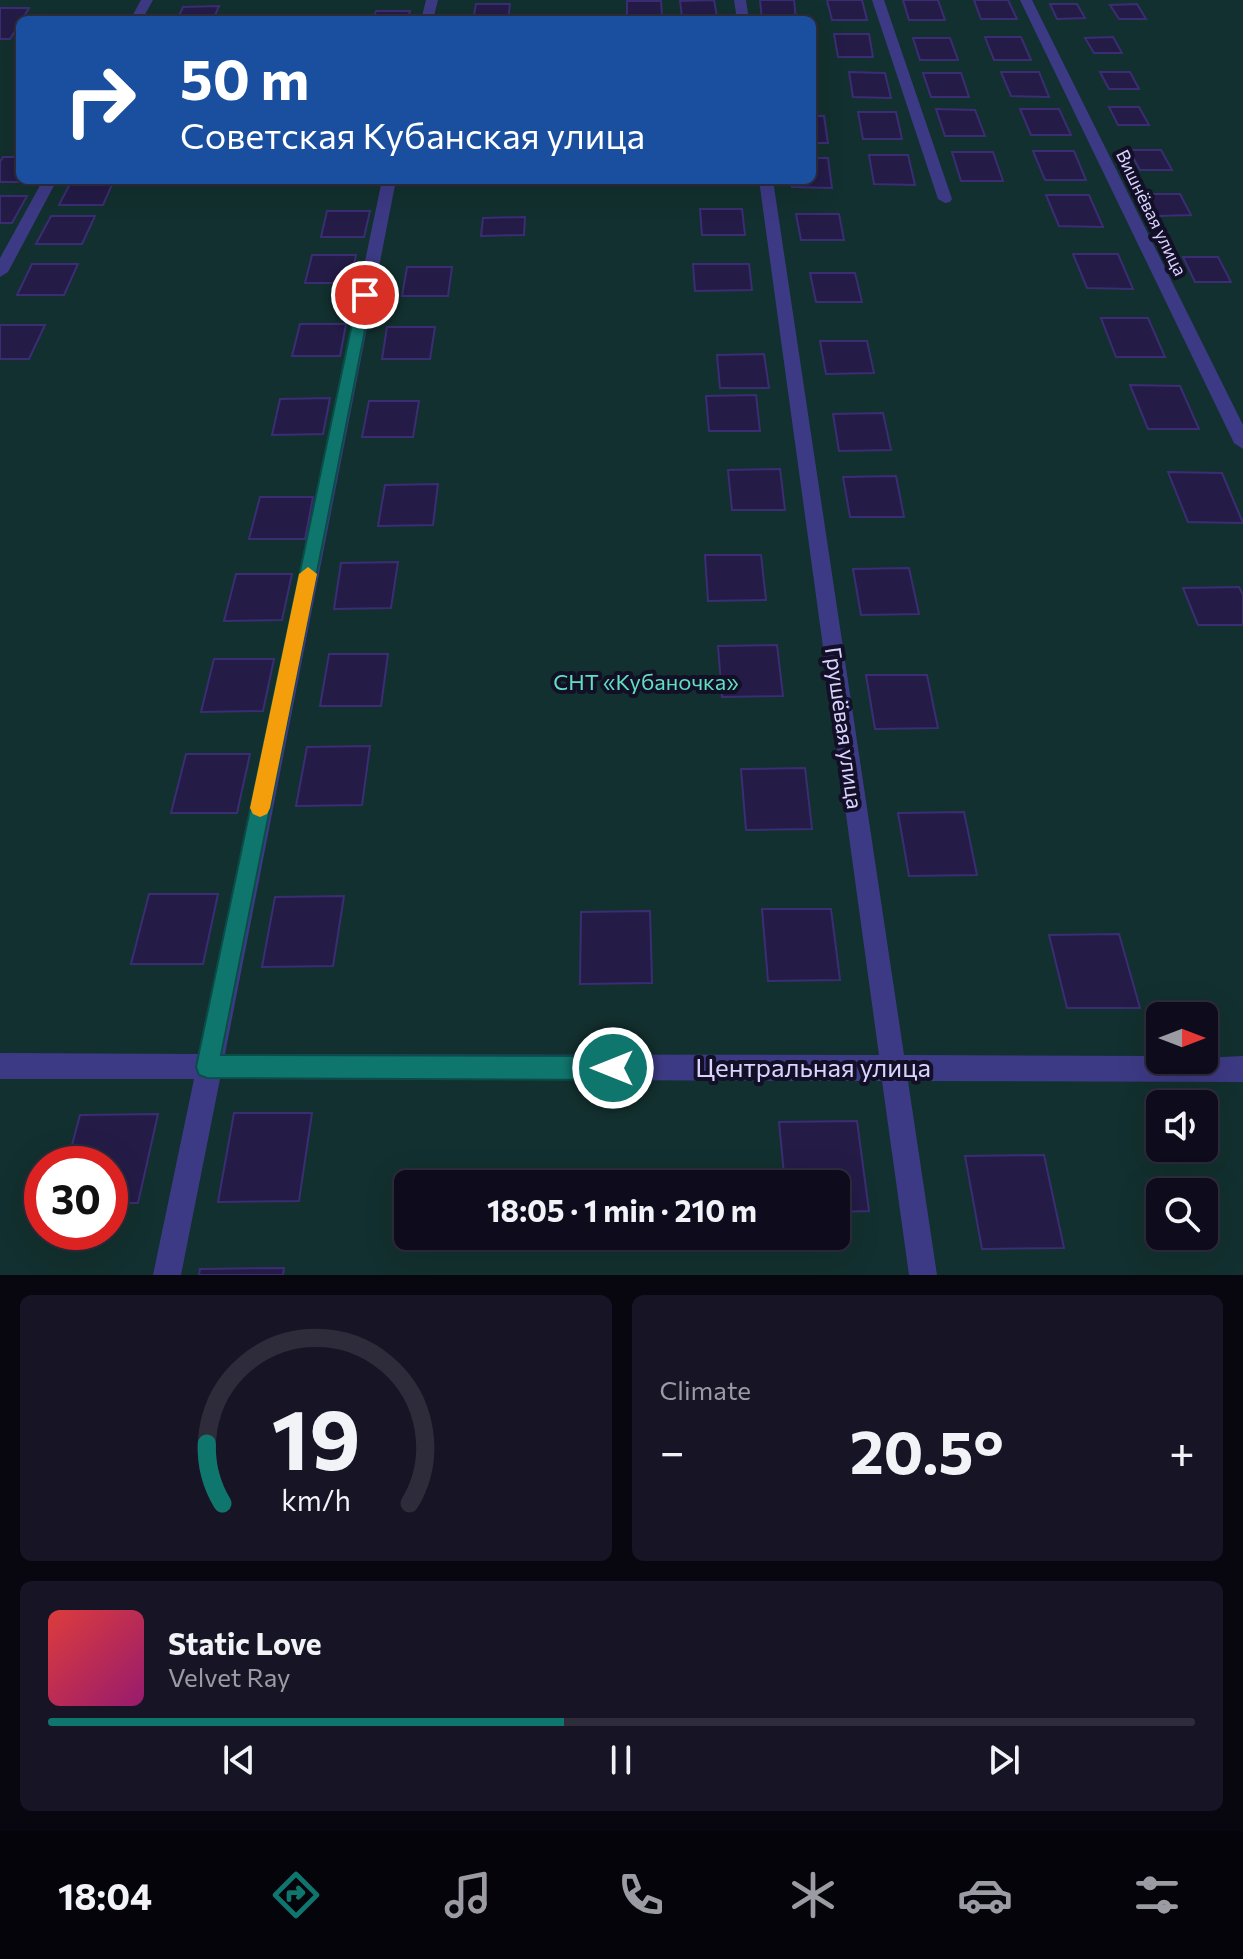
<!DOCTYPE html>
<meta charset="utf-8">
<style>
body{margin:0;font-family:Commissioner,sans-serif;background:#171425;color:#f1f3f6;height:100vh;display:flex;flex-direction:column;font-size:30px;white-space:nowrap}
*{box-sizing:border-box;margin:0}
p{font-size:26px;color:#9b9ba3}
.icon{flex:none;width:44px;height:44px;fill:none;stroke:currentColor;stroke-width:2;stroke-linecap:round;stroke-linejoin:round}
.map{position:relative;height:1275px;overflow:hidden}
.sheet{display:flex;flex-direction:column;gap:20px;padding:20px;background:#08060f;flex:1}
.sheet>*{flex:none}
.guide{position:absolute;left:16px;top:16px;width:800px;height:168px;border-radius:12px;box-shadow:0 8px 32px #0002,0 0 0 2px #2e2b3b;background:#1a4fa0;color:#fff;overflow:hidden}
.needle{width:52px;rotate:90deg}
.buttons{position:absolute;left:1146px;top:1002px;display:grid;gap:16px}
.buttons a{display:grid;place-items:center;width:72px;height:72px;border-radius:12px;background:#0e0b1c;box-shadow:0 8px 32px #0002,0 0 0 2px #2e2b3b;font-size:40px}
.speed{position:absolute;left:24px;top:1146px;display:flex;gap:16px;font-size:40px;font-weight:700;text-align:center}
.speed>*{display:grid;place-content:center;width:104px;height:104px;border-radius:50%;background:#0e0b1c;box-shadow:0 8px 32px #0002,0 0 0 2px #2e2b3b;line-height:1}
.speed .limit{border:12px solid #d22;background:#fff;color:#111}
.pin{position:absolute;display:grid;place-items:center;width:68px;height:68px;color:#fff;margin:-34px;border:4px solid #fff;border-radius:50%;box-shadow:0 2px 8px #0007}
.me{position:absolute;width:88px;margin:-44px;rotate:270deg;stroke-linejoin:round;filter:drop-shadow(0 0 6px #0008)}
.turn{display:flex;align-items:center;gap:28px;height:168px;padding:0 32px;font-size:36px}
.turn .icon{width:104px;height:104px;stroke-width:2.5}
.turn b{display:block;font-size:56px;line-height:68px}
.big{font-size:60px;font-weight:700;line-height:1.1}
.sheet .card{flex:1;display:flex;flex-direction:column;justify-content:center;gap:12px;min-width:0;padding:0 28px;border-radius:12px;background:#171425}
.sheet .dial{align-items:center;gap:0}
.dial svg{height:208px;overflow:visible;fill:none;stroke:#2e2b3b;stroke-width:7;stroke-linecap:round;text-anchor:middle}
.dial text{fill:#f1f3f6;stroke:none}
.song{display:flex;align-items:center;gap:24px}
.cover{width:96px;height:96px;border-radius:12px;background:linear-gradient(135deg,hsl(0 70% 55%),hsl(320 70% 35%))}
.played{height:8px;border-radius:4px;background:linear-gradient(90deg,#0f766e 45%,#2e2b3b 45%)}
.keys{display:flex;justify-content:space-around;direction:ltr}
.heat{display:flex;justify-content:space-between;align-items:center;font-size:44px;direction:ltr}
.sheet .tiles{flex:1;display:grid;gap:20px;grid-template-columns:1fr 1fr}
.card:last-child{grid-column:span 2}
.trip{position:absolute;left:394px;top:1170px;width:456px;height:80px;border-radius:12px;background:#0e0b1c;box-shadow:0 8px 32px #0002,0 0 0 2px #2e2b3b;font-weight:700;line-height:80px;text-align:center}
.tab-bar{display:flex;height:128px;justify-content:space-around;align-items:center;background:#06040b;color:#9b9ba3}
.tab-bar .icon{width:56px;height:56px}
.tab-bar .on{color:#0f766e}
.tab-bar b{font-size:36px;color:#f1f3f6}
.map>svg:first-child{display:block}
.green{fill:#12302f;fill-rule:evenodd}
.building{fill:#241b47;stroke:#3b2d73;stroke-width:2}
.lines{fill:none;stroke-linecap:round;stroke-linejoin:round}
.minor{fill:#3d3a85;fill-rule:evenodd}
.route{fill:#0f766e;stroke:#0a4d48;stroke-width:2}
.slow{fill:#f59e0b}
.labels{text-anchor:middle;stroke-width:8;stroke-linejoin:round;paint-order:stroke}
.far-street-label{font-size:18px;fill:#d9d4ff;stroke:#130f26}
.park-label{font-size:22px;fill:#5fe0c0;stroke:#130f26}
.street-label{font-size:22px;fill:#d9d4ff;stroke:#130f26}
.near-street-label{font-size:26px;fill:#d9d4ff;stroke:#130f26}
</style>
<div class="map">
<svg width="1243" height="1275" viewBox="0 0 1243 1275">
<rect width="100%" height="100%" fill="#130f26"/>
<path class="green" d="M0 0H1243V1275H0ZM20 20H812V180H20ZM1160 1016H1204V1060H1160ZM1160 1104H1204V1148H1160ZM42 1164H110V1232H42ZM408 1184H836V1236H408ZM1160 1192H1204V1236H1160Z"/>
<path class="building" d="M714 0 717 17H682L680 1Z
M760 0H794L796 20H762Z
M827 0H862L867 20H832Z
M903 0H938L945 20H909Z
M974 0H1008L1017 19H981Z
M627 1H661L662 17 627 18Z
M476 4H510L508 20H473Z
M1050 4H1077L1085 18 1057 19Z
M1137 4 1146 19H1119L1110 5Z
M219 6 213 20H177L183 7Z
M0 8H29L10 39H0Z
M376 11H410L408 20H373Z
M834 34H869L873 57H838Z
M985 37H1021L1031 60H994Z
M1113 37 1122 53H1094L1085 38Z
M913 38H950L958 60H920Z
M849 72 885 73 891 98 853 97Z
M1001 72H1039L1049 97 1011 96Z
M1100 72H1130L1139 89H1109Z
M923 73H961L969 97H931Z
M1109 107H1139L1149 125H1118Z
M936 109 975 110 985 136H945Z
M1020 109H1059L1071 135H1031Z
M858 112H896L902 139H863Z
M812 116H824L828 143H812Z
M1129 150H1161L1172 170H1140Z
M1033 151H1074L1086 180H1045Z
M952 152H993L1003 181H961Z
M869 155H908L915 185 874 184Z
M3 157H20V180L31 182H0V162Z
M812 158H828L832 188 792 187 791 180H812Z
M72 180H114L103 205H59Z
M699 180H740L741 184H700Z
M1147 194H1180L1191 215 1158 216Z
M1046 195H1089L1103 227 1059 226Z
M0 196H27L12 223H0Z
M700 209H742L745 235H702Z
M327 211H370L364 237H321Z
M796 214H839L844 240H801Z
M51 216H95L82 244H36Z
M525 217 524 235 481 236 483 218Z
M1073 254H1118L1133 289 1087 288Z
M312 255H356L350 283H305Z
M1183 257H1218L1231 282H1195Z
M32 264H78L64 295H17Z
M693 264H749L752 290 695 291Z
M407 267H452L448 296H402Z
M810 273H855L862 302H816Z
M1101 318H1148L1165 357H1116Z
M300 324H346L340 356H292Z
M0 325H45L29 359H0Z
M387 327H435L430 359H382Z
M820 341H867L874 373 826 374Z
M764 354 769 388H720L717 355Z
M1130 385 1180 386 1199 429H1148Z
M756 395 760 431H709L706 396Z
M330 398 323 434 272 435 280 399Z
M369 401H419L413 437H362Z
M883 413 891 450 839 451 833 414Z
M780 469 785 510H732L728 470Z
M1168 472 1222 473 1243 523 1188 522Z
M896 476 904 517H850L843 477Z
M438 484 433 525 378 526 385 485Z
M260 497H313L305 539H249Z
M705 555H761L766 600 708 601Z
M398 562 391 608 334 609 341 563Z
M909 568 919 614 861 615 853 569Z
M236 574H292L282 620 224 621Z
M1239 587 1243 595V625H1198L1183 588Z
M777 645 783 696 722 697 718 646Z
M329 654H388L381 706H320Z
M214 659H274L263 711 201 712Z
M866 675H927L938 728 875 729Z
M370 746 362 805 296 806 307 747Z
M186 754H250L237 813H171Z
M805 768 812 829 746 830 741 769Z
M964 812 977 875 909 876 898 813Z
M149 894H218L203 964H131Z
M344 896 333 966 262 967 275 897Z
M762 909H831L840 980 768 981Z
M650 911 652 983 580 984 581 912Z
M1119 934 1140 1008H1067L1049 935Z
M234 1113H312L299 1201 218 1202Z
M158 1114 138 1203H110V1164H67L80 1115Z
M857 1121 869 1211 836 1212V1184H785L779 1122Z
M1044 1155 1064 1248 982 1249 965 1156Z
M284 1268 283 1275H199L200 1269Z"/>
<g class="lines">
<path class="minor" d="M141 0H153L142 20H130Z
M426 0H438L433 20H421Z
M734 0H746L749 20H737Z
M872 0H884L952 199 950 202 945 203 938 199Z
M1020 0H1032L1243 425V449L1234 443Z
M43 180H57L8 272 0 277V258Z
M382 180H396L225 1054 879 1055 759 180H773L904 1055 1160 1056V1060L1243 1056V1082L908 1081 937 1275H909L882 1081 220 1079 181 1275H153L194 1079H0V1053L199 1054Z"/>
</g>
<path class="route" d="M365 290 372 295 221 1055 613 1056 621 1060 624 1068 621 1076 613 1080 207 1078 199 1075 196 1067 358 295Z"/>
<path class="slow" d="M308 567 317 574 270 808 267 814 260 817 253 814 250 808 299 574Z"/>
<g class="labels">
<g class="far-street-label">
<text transform="translate(1151 213) rotate(64)" y="6">Вишнёвая улица</text>
</g>
<g class="park-label">
<text x="646" y="690">СНТ «Кубаночка»</text>
</g>
<g class="street-label">
<text transform="translate(844 728) rotate(82)" y="8">Грушёвая улица</text>
</g>
<g class="near-street-label">
<text x="813" y="1077">Центральная улица</text>
</g>
</g>
</svg>
<div class="buttons">
<a><svg class="needle" viewBox="-14 -14 28 28"><path d="M0-13l5 13h-10z" fill="#e53935"/><path d="M0 13l5-13h-10z" fill="#9b9ba3"/></svg></a>
<a><svg class="icon" aria-label="sound" viewBox="0 0 24 24"><path d="M4 9h4l5-4v14l-5-4H4zM17 9q2 3 0 6"/></svg></a>
<a><svg class="icon" aria-label="search" viewBox="0 0 24 24"><circle cx="10" cy="10" r="6"/><path d="M15 15l6 6"/></svg></a>
</div>
<div class="speed"><div class="limit">30</div></div>
<div class="pin" style="left:365px;top:295px;background:#d93025"><svg class="icon" aria-label="arrive" viewBox="0 0 24 24"><path d="M6 21V4h12l-3 4 3 4H6"/></svg></div>
<svg class="me" style="left:613px;top:1068px" viewBox="-20 -20 40 40"><circle r="17" fill="#0f766e" stroke="#fff" stroke-width="3"/><path d="M0-11L8 9 0 5-8 9z" fill="#fff"/></svg>
<div class="trip">18:05 · 1 min · 210 m</div>
<div class="guide">
<div class="turn"><svg class="icon" aria-label="right" viewBox="0 0 24 24"><path d="M7 20v-9h11M14 6l5 5-5 5"/></svg><div><b>50 m</b>Советская Кубанская улица</div></div>
</div>
</div>
<section class="sheet">
<div class="tiles">
<div class="card dial"><svg viewBox="0 0 100 80">
<path d="M14 69A42 42 0 1 1 86 69"/>
<path d="M14 69A42 42 0 0 1 8 46" stroke="#0f766e"/>
<text x="50" y="56" font-size="32" font-weight="700">19</text>
<text x="50" y="72" font-size="11">km/h</text>
</svg></div>
<div class="card"><p>Climate</p>
<div class="heat"><a>−</a><b class="big">20.5°</b><a>+</a></div>
</div>
<div class="card">
<div class="song"><i class="cover"></i><div><b>Static Love</b><p>Velvet Ray</p></div></div>
<div class="played"></div>
<div class="keys"><svg class="icon" aria-label="previous" viewBox="0 0 24 24"><path d="M18 5L8 12l10 7zM5 5v14"/></svg><svg class="icon" aria-label="pause" viewBox="0 0 24 24"><path d="M8 5v14M16 5v14"/></svg><svg class="icon" aria-label="next" viewBox="0 0 24 24"><path d="M6 5l10 7-10 7zM19 5v14"/></svg></div>
</div>
</div>
</section>
<nav class="tab-bar">
<b>18:04</b>
<svg class="icon on" aria-label="directions" viewBox="0 0 24 24"><path d="M12 3l9 9-9 9-9-9zM9 14v-3h6M13 9l2 2-2 2"/></svg>
<svg class="icon" aria-label="music" viewBox="0 0 24 24"><path d="M9 18V5l10-2v13"/><circle cx="6" cy="18" r="3"/><circle cx="16" cy="16" r="3"/></svg>
<svg class="icon" aria-label="phone" viewBox="0 0 24 24"><path d="M5 4h4l2 5-3 2q2 4 5 5l2-3 5 2v4C11 20 4 13 5 4z"/></svg>
<svg class="icon" aria-label="climate" viewBox="0 0 24 24"><path d="M12 3v18M4 7l16 10M4 17L20 7"/></svg>
<svg class="icon" aria-label="car" viewBox="0 0 24 24"><path d="M5 17H2v-5l4-1 3-4h7l3 4 3 1v5h-3M9 17h6M6 11h13"/><circle cx="7" cy="17" r="2"/><circle cx="17" cy="17" r="2"/></svg>
<svg class="icon" aria-label="filters" viewBox="0 0 24 24"><path d="M4 7h16M4 17h16"/><circle cx="9" cy="7" r="2"/><circle cx="15" cy="17" r="2"/></svg>
</nav>
